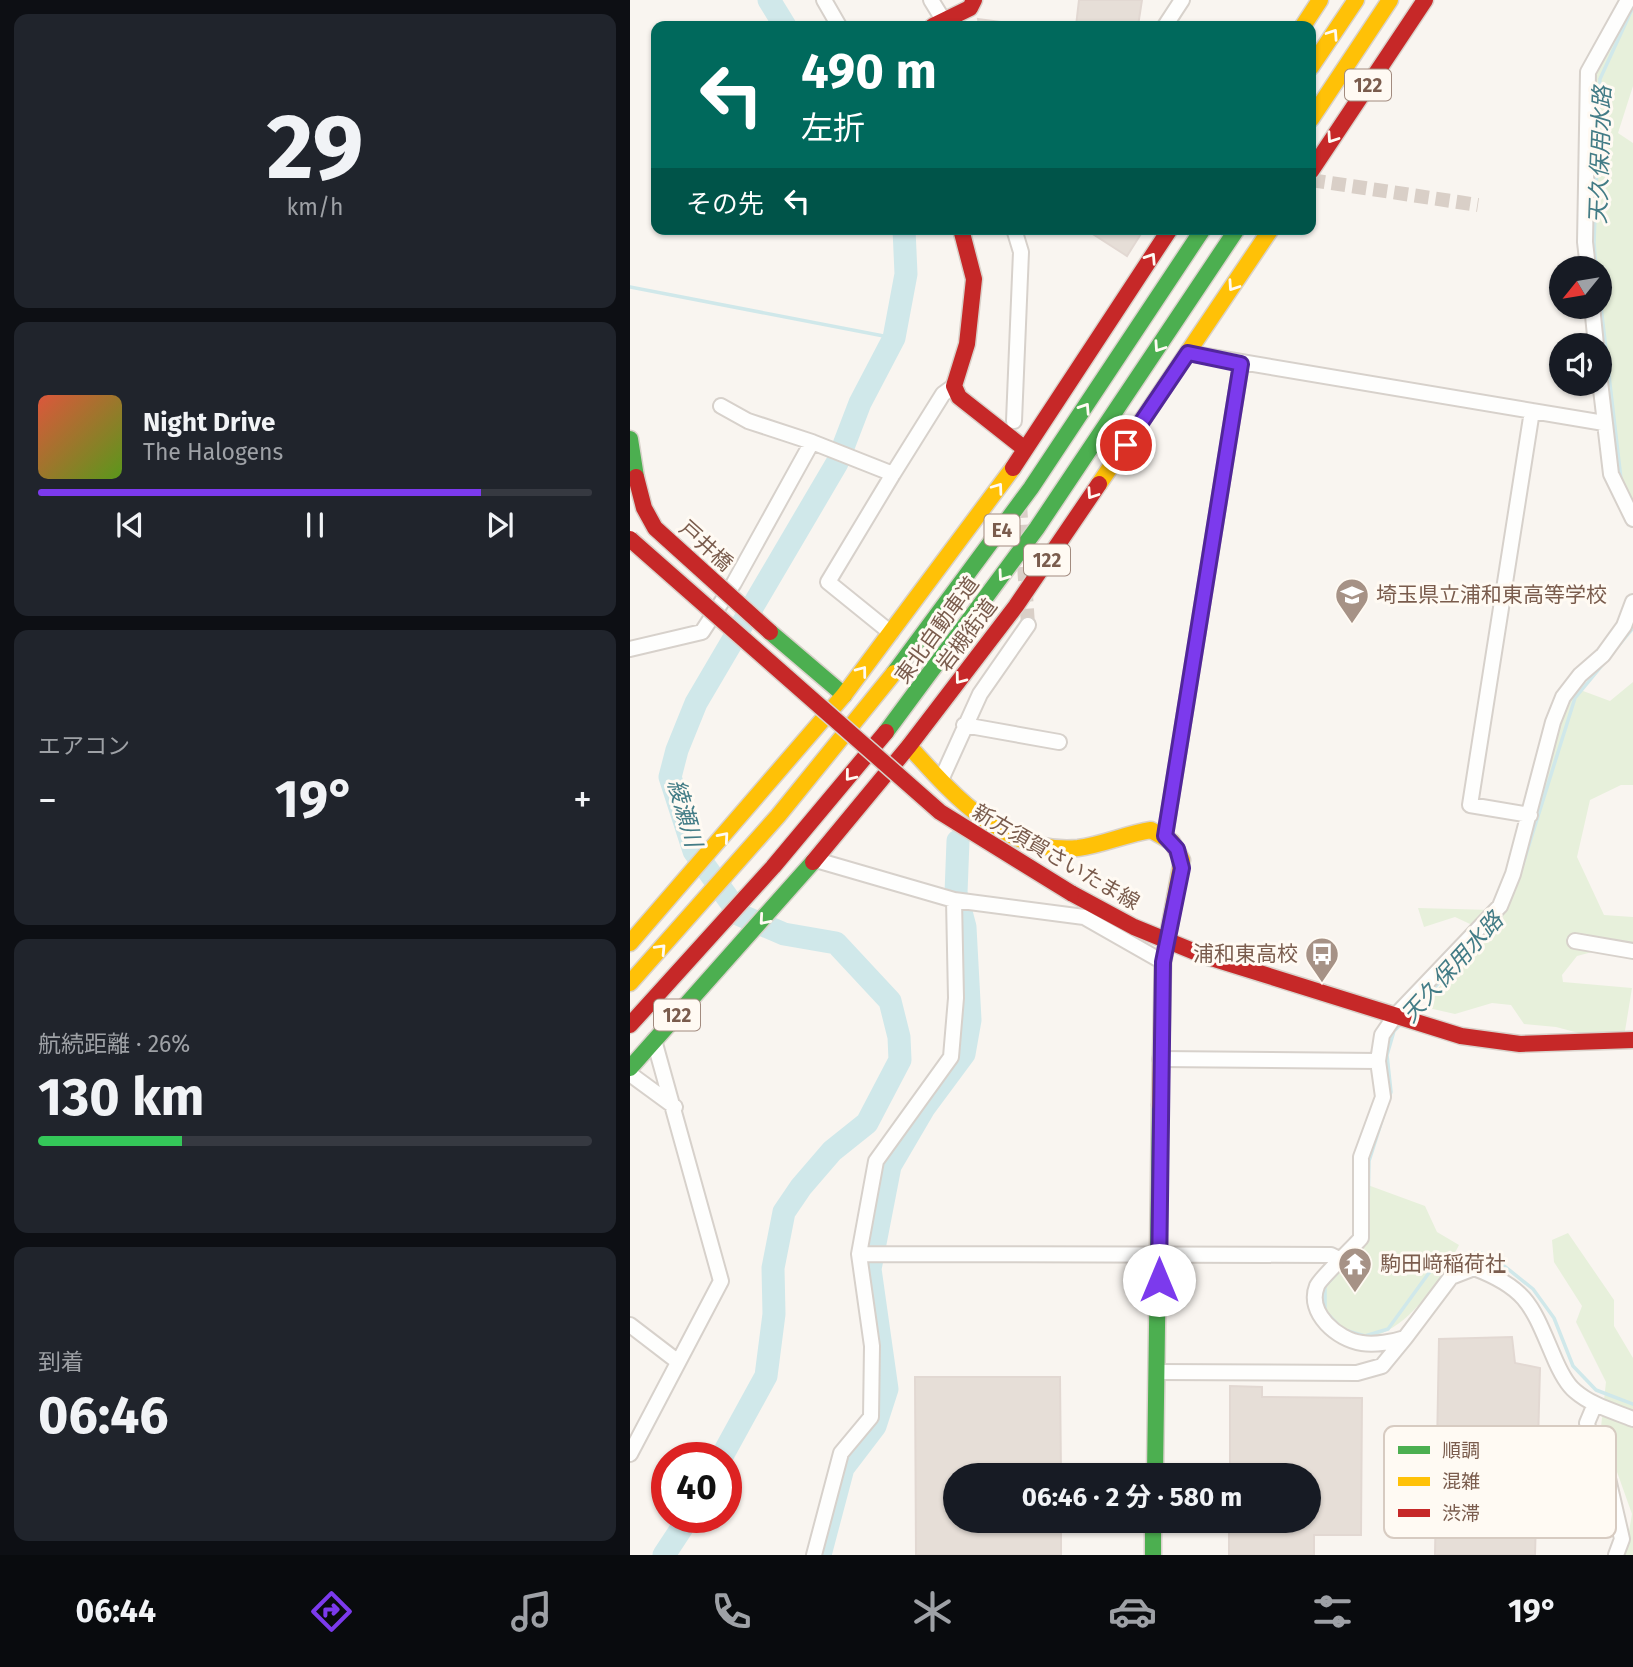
<!DOCTYPE html>
<html lang="ja">
<meta charset="utf-8">
<style>
body{margin:0;font-family:"Fira Sans","Noto Sans JP",sans-serif;background:#20242c;color:#f1f3f6;height:100vh;display:flex;flex-direction:column;font-size:26px;white-space:nowrap}
*{box-sizing:border-box;margin:0}
p{font-size:23px;color:#9ea1a6}
.icon{flex:none;width:38px;height:38px;fill:none;stroke:currentColor;stroke-width:2;stroke-linecap:round;stroke-linejoin:round}
.map{position:relative;flex:1;overflow:hidden}
.details{display:flex;flex-direction:column;gap:14px;padding:14px;background:#0d0f14;width:630px}
.details>*{flex:none}
.hud{position:absolute;left:21px;top:21px;width:665px;height:214px;border-radius:14px;box-shadow:0 2px 5px #0004;background:#00695c;color:#fff;overflow:hidden}
.needle{width:46px;rotate:240deg}
.tools{position:absolute;left:919px;top:256px;display:grid;gap:14px}
.tools a{display:grid;place-items:center;width:63px;height:63px;border-radius:50%;background:#171b24;box-shadow:0 2px 5px #0004;font-size:35px}
.speed{position:absolute;left:21px;top:1442px;display:flex;gap:14px;font-size:35px;font-weight:700;text-align:center}
.speed>*{display:grid;place-content:center;width:91px;height:91px;border-radius:50%;background:#171b24;box-shadow:0 2px 5px #0004;line-height:1}
.speed .limit{border:10px solid #d22;background:#fff;color:#111}
.pin{position:absolute;display:grid;place-items:center;width:60px;height:60px;color:#fff;margin:-30px;border:4px solid #fff;border-radius:50%;box-shadow:0 2px 7px #0007}
.me{position:absolute;width:77px;margin:-38px;rotate:0deg;stroke-linejoin:round;filter:drop-shadow(0 0 5px #0008)}
.turn{display:flex;align-items:center;gap:24px;height:147px;padding:0 35px;font-size:32px}
.turn .icon{width:91px;height:91px;stroke-width:2.5}
.turn b{display:block;font-size:49px;line-height:60px}
.then{display:flex;align-items:center;height:66px;padding:0 35px;background:#0003;gap:14px;font-size:26px}
.big{font-size:52px;font-weight:700;line-height:1.1}
.details .tile{flex:1;display:flex;flex-direction:column;justify-content:center;gap:10px;min-width:0;padding:0 24px;border-radius:14px;background:#20242c}
.details .dial{align-items:center;gap:0}
.dial b{font-size:91px;line-height:1}
.song{display:flex;align-items:center;gap:21px}
.cover{width:84px;height:84px;border-radius:10px;background:linear-gradient(135deg,hsl(10 70% 55%),hsl(90 70% 35%))}
.played{height:7px;border-radius:4px;background:linear-gradient(90deg,#7c3aed 80%,#363941 80%)}
.keys{display:flex;justify-content:space-around;direction:ltr}
.heat{display:flex;justify-content:space-between;align-items:center;font-size:38px;direction:ltr}
.charge{height:10px;border-radius:5px;background:linear-gradient(90deg,#34c759 26%,#363941 0)}
.trip{position:absolute;left:313px;top:1463px;width:378px;height:70px;border-radius:35px;background:#171b24;box-shadow:0 2px 5px #0004;font-weight:700;line-height:70px;text-align:center}
.dock{display:flex;height:112px;justify-content:space-around;align-items:center;background:#090b0e;color:#9ea1a6}
.dock .icon{width:49px;height:49px}
.dock .selected{color:#7c3aed}
.dock b{font-size:32px;color:#f1f3f6}
main{display:flex;flex:1;min-height:0}
.map>svg:first-child{display:block}
.green{fill:#e7f0db}
.lines{fill:none;stroke-linecap:round;stroke-linejoin:round}
.stream{stroke:#d0e8ea;stroke-width:3.5}
.river{stroke:#d0e8ea;stroke-width:23}
.building{fill:#e6ded7;stroke:#e2d8d2;stroke-width:2}
.street-tunnel{stroke:#d9cfc7;stroke-width:14;stroke-dasharray:14 7;stroke-linecap:butt}
.street-casing{stroke:#d7d1cb;stroke-width:18}
.fast-casing{stroke:#d9d2cb;stroke-width:19}
.slow-casing{stroke:#d9d2cb;stroke-width:19}
.jam-casing{stroke:#d9d2cb;stroke-width:19}
.street{stroke:#fefefd;stroke-width:14}
.fast{stroke:#4caf50;stroke-width:16}
.slow{stroke:#ffc107;stroke-width:16}
.jam{stroke:#c62828;stroke-width:16}
.jam-bridge-casing{stroke:#d9d2cb;stroke-width:19;stroke-linecap:butt}
.jam-bridge{stroke:#c62828;stroke-width:16}
.oneway{stroke:#fffaf3}
.route-casing{stroke:#51269a;stroke-width:18}
.route{stroke:#7c3aed;stroke-width:12}
.labels{text-anchor:middle;stroke-width:6;stroke-linejoin:round;paint-order:stroke}
.shield{fill:#fffaf3;stroke:#a28b7f;stroke-width:2}
.shield-label{font-size:19px;font-weight:bold;fill:#7a5c4d}
.street-label{font-size:21px;fill:#7a5c4d;stroke:#fffaf3}
.poi-label{font-size:21px;fill:#7a5c4d;stroke:#fffaf3;text-anchor:start}
.water-label{font-size:23px;font-style:italic;fill:#437c86;stroke:#fffaf3}
.key{fill:#fffaf3;stroke:#d7cbc1;stroke-width:2}
.key-label{font-size:19px;fill:#7a5c4d}
</style>
<main>
<section class="details">
<div class="tile dial"><b>29</b><p>km/h</p></div>
<div class="tile">
<div class="song"><i class="cover"></i><div><b>Night Drive</b><p>The Halogens</p></div></div>
<div class="played"></div>
<div class="keys"><svg class="icon" aria-label="previous" viewBox="0 0 24 24"><path d="M18 5L8 12l10 7zM5 5v14"/></svg><svg class="icon" aria-label="pause" viewBox="0 0 24 24"><path d="M8 5v14M16 5v14"/></svg><svg class="icon" aria-label="next" viewBox="0 0 24 24"><path d="M6 5l10 7-10 7zM19 5v14"/></svg></div>
</div>
<div class="tile"><p>エアコン</p>
<div class="heat"><a>−</a><b class="big">19°</b><a>+</a></div>
</div>
<div class="tile"><p>航続距離 · 26%</p><b class="big">130 km</b><div class="charge"></div></div>
<div class="tile"><p>到着</p><b class="big">06:46</b></div>
</section>
<div class="map">
<svg width="1003" height="1555" viewBox="0 0 1003 1555">
<rect width="100%" height="100%" fill="#f9f5f0"/>
<path class="green" d="M1003 0V86L988 133 1003 143V508L978 487 969 430 970 345 958 306H970V268H955L964 70Z
M1003 682V785H991L960 800 947 857 974 915 1003 917V957L962 952 947 956 932 975 933 982 1002 988 995 1031 964 1037 926 1027 894 1024 881 1005 862 1003 825 1014 794 1007 853 930 825 917 794 927 788 908 862 910 873 907 926 696 945 688 980 701Z
M735 1184 795 1206 807 1232 829 1245C811 1281 759 1361 712 1330 696 1319 691 1310 690 1291L734 1240Z
M938 1233 984 1300V1326L1003 1358V1555H995L1002 1514 971 1427 976 1382 946 1322 952 1306 924 1262 922 1240Z"/>
<g class="lines">
<path class="stream" d="M966 268 964 243 970 79 1003 7
M0 287 264 338
M970 298 991 479
M893 864 945 698 1003 628
M878 903 887 881
M781 1013 873 913
M738 1211 739 1161 761 1092 757 1055 764 1031 771 1024
M711 1328 695 1311V1286L726 1253
M718 1331 735 1336 758 1329 804 1266 847 1252 863 1257 903 1289 924 1318 943 1366 966 1390 1003 1404"/>
<path class="river" d="M139 0 155 26
M91 1458 136 1376 144 1314 143 1268 154 1212 171 1187 202 1151 237 1123 270 1060 269 1037 260 1001 206 943 154 934 110 915 64 851 40 777 47 750 66 703 207 463 230 403 264 338 276 274 274 229
M34 1555 59 1517
M190 1555 213 1468 245 1426 257 1389 240 1269 260 1166 294 1108 334 1054 340 1020 335 927 326 893 328 841"/>
</g>
<path class="building" d="M449 0H512L508 26H446Z
M348 19 402 26H349Z
M455 229H514L497 256Z
M882 1337 885 1363 910 1368 905 1555H805L809 1339Z
M285 1377H430L431 1475H326V1521H431V1555H286Z
M600 1386 632 1387V1397L732 1398 731 1535H684V1555H599V1521H679V1475H600Z"/>
<g class="lines">
<path class="street-tunnel" d="M681 180 848 205
M390 504 398 625"/>
<g class="street-casing">
<path id="street" d="M194 0 209 26
M301 0 317 26
M535 26 552 0
M384 229 391 252 384 421
M958 268 955 242 958 72 998 0
M962 306 966 345
M558 353 974 423
M970 381 981 474 1003 519
M182 442 263 474 198 582 261 633
M263 474 313 394 324 386
M1003 602 994 626 973 655 950 675 933 697 923 722 883 874 870 906 765 1016 752 1035 748 1061 753 1097 731 1157V1238C723 1248 690 1278 687 1286 676 1313 708 1340 732 1343 745 1345 763 1342 775 1338L821 1277 844 1268C897 1288 902 1306 923 1355 928 1367 935 1383 945 1391 961 1405 983 1411 1003 1419
M0 649 72 632 104 583 182 442 118 421 91 406
M334 725 429 742
M311 780 350 694 398 625
M900 815 840 805 902 411
M535 836 611 364
M186 860 324 900 454 917 533 962
M945 941 1003 951
M530 1059 748 1061
M0 1074 45 1107
M229 1254 701 1255 713 1261
M0 1325 47 1361
M527 1372 727 1373 752 1366 775 1338
M965 1404 957 1423 961 1441 977 1474 992 1539 986 1555
M0 1454 91 1281 24 1040
M184 1555 211 1453 241 1417 242 1346 229 1254 246 1161 321 1057 326 998 324 900"/>
</g>
<g class="fast-casing">
<path id="fast" d="M0 439 6 477
M140 632 214 695
M264 673 401 488 573 229
M256 732 407 528 607 229
M0 1068 183 862
M525 1475 530 1105
M523 1521V1555"/>
</g>
<g class="slow-casing">
<path id="slow" d="M673 26 690 0
M681 67 726 0
M681 119 760 0
M469 484 641 229
M279 746C323 795 375 855 448 848 472 845 496 834 521 830L542 842 552 860 533 962 530 1105
M0 943 214 695 383 468
M0 983 148 816 264 673"/>
</g>
<g class="jam-casing">
<path id="jam" d="M303 26 340 8 344 0
M681 171 795 0
M331 229 344 279 337 344 324 386 329 397 395 449
M383 468 540 229
M183 862 279 746 386 606 469 484
M441 893 504 927 575 956 831 1036 890 1044 1003 1040
M0 1025 143 867 256 732"/>
</g>
<use href="#street" class="street"/>
<use href="#fast" class="fast"/>
<use href="#slow" class="slow"/>
<use href="#jam" class="jam"/>
<g class="jam-bridge-casing">
<path id="jam-bridge" d="M6 477 14 508 25 528 140 632
M0 539 310 812 441 893"/>
</g>
<use href="#jam-bridge" class="jam-bridge"/>
</g>
<defs><path id="oneway-chevron" d="M-2-3.5L2.5 0L-2 3.5" fill="none" stroke-width="1.6" stroke-linecap="round" stroke-linejoin="round" transform="scale(1.75)"/></defs>
<g class="oneway">
<use href="#oneway-chevron" transform="translate(703 34) rotate(-56)"/>
<use href="#oneway-chevron" transform="translate(702 138) rotate(124)"/>
<use href="#oneway-chevron" transform="translate(521 258) rotate(-57)"/>
<use href="#oneway-chevron" transform="translate(603 286) rotate(124)"/>
<use href="#oneway-chevron" transform="translate(529 347) rotate(124)"/>
<use href="#oneway-chevron" transform="translate(455 408) rotate(-57)"/>
<use href="#oneway-chevron" transform="translate(368 488) rotate(-54)"/>
<use href="#oneway-chevron" transform="translate(462 494) rotate(124)"/>
<use href="#oneway-chevron" transform="translate(373 576) rotate(125)"/>
<use href="#oneway-chevron" transform="translate(232 671) rotate(-53)"/>
<use href="#oneway-chevron" transform="translate(330 679) rotate(127)"/>
<use href="#oneway-chevron" transform="translate(220 776) rotate(129)"/>
<use href="#oneway-chevron" transform="translate(94 837) rotate(-49)"/>
<use href="#oneway-chevron" transform="translate(134 920) rotate(131)"/>
<use href="#oneway-chevron" transform="translate(31 949) rotate(-47)"/>
</g>
<g class="lines">
<g class="route-casing">
<path id="route" d="M496 445 558 353 611 364 535 836 547 849 552 868 533 962 529 1280"/>
</g>
<use href="#route" class="route"/>
</g>
<defs>
<g id="school-pin" transform="scale(1.75)"><path d="M0 17L-7.5 6A9.5 9.5 0 1 1 7.5 6Z" fill="#a69286" stroke="#fffaf3"/><path d="M0-5L7-2L0 1L-7-2ZM-4 1L0 2.5L4 1V4Q0 6-4 4Z" fill="#fff"/></g>
<g id="bus-pin" transform="scale(1.75)"><path d="M0 17L-7.5 6A9.5 9.5 0 1 1 7.5 6Z" fill="#a69286" stroke="#fffaf3"/><path d="M-5-6H5V4H4V6H2V4H-2V6H-4V4H-5ZM-3.5-4V0h7V-4ZM-3.5 1.2v1.5H-2V1.2ZM2 1.2v1.5H3.5V1.2Z" fill="#fff"/></g>
<g id="temple-pin" transform="scale(1.75)"><path d="M0 17L-7.5 6A9.5 9.5 0 1 1 7.5 6Z" fill="#a69286" stroke="#fffaf3"/><path d="M0-6L5-2H3V0L6.5 2.5H4V6H1.5V3h-3V6H-4V2.5H-6.5L-3 0V-2H-5Z" fill="#fff"/></g>
</defs>
<g fill-rule="evenodd">
<use href="#school-pin" x="722" y="595"/>
<use href="#bus-pin" x="692" y="954"/>
<use href="#temple-pin" x="725" y="1264"/>
</g>
<g class="labels">
<g class="shield">
<rect x="715" y="69.5" width="46" height="31" rx="5"/>
<rect x="354.5" y="514.5" width="35" height="31" rx="5"/>
<rect x="394" y="544.5" width="46" height="31" rx="5"/>
<rect x="24" y="999.5" width="46" height="31" rx="5"/>
</g>
<g class="shield-label">
<text x="738" y="92">122</text>
<text x="372" y="537">E4</text>
<text x="417" y="567">122</text>
<text x="47" y="1022">122</text>
</g>
<g class="street-label">
<text transform="translate(76 546) rotate(42)" y="7">戸井橋</text>
<text transform="translate(307 630) rotate(-54)" y="7">東北自動車道</text>
<text transform="translate(337 635) rotate(-53)" y="7">岩槻街道</text>
<text transform="translate(426 857) rotate(30)" y="7">新方須賀さいたま線</text>
</g>
<g class="poi-label">
<text x="746" y="602">埼玉県立浦和東高等学校</text>
<text x="668" y="961" text-anchor="end">浦和東高校</text>
<text x="750" y="1271">駒田﨑稲荷社</text>
</g>
<g class="water-label">
<text transform="translate(970 155) rotate(-88)" y="8">天久保用水路</text>
<text transform="translate(55 813) rotate(74)" y="8">綾瀬川</text>
<text transform="translate(822 967) rotate(-48)" y="8">天久保用水路</text>
</g>
</g>
<rect x="754" y="1426" width="232" height="112" rx="10" class="key"/>
<rect x="768" y="1446" width="32" height="8" fill="#4caf50"/>
<rect x="768" y="1477" width="32" height="9" fill="#ffc107"/>
<rect x="768" y="1509" width="32" height="8" fill="#c62828"/>
<g class="key-label">
<text x="812" y="1457">順調</text>
<text x="812" y="1488">混雑</text>
<text x="812" y="1520">渋滞</text>
</g>
</svg>
<div class="tools">
<a><svg class="needle" viewBox="-14 -14 28 28"><path d="M0-13l5 13h-10z" fill="#e53935"/><path d="M0 13l5-13h-10z" fill="#9ea1a6"/></svg></a>
<a><svg class="icon" aria-label="sound" viewBox="0 0 24 24"><path d="M4 9h4l5-4v14l-5-4H4zM17 9q2 3 0 6"/></svg></a>
</div>
<div class="speed"><div class="limit">40</div></div>
<div class="pin" style="left:496px;top:445px;background:#d93025"><svg class="icon" aria-label="arrive" viewBox="0 0 24 24"><path d="M6 21V4h12l-3 4 3 4H6"/></svg></div>
<svg class="me" style="left:529px;top:1280px" viewBox="-20 -20 40 40"><circle r="19" fill="#fff"/><path d="M0-13L10 11 0 6-10 11z" fill="#7c3aed"/></svg>
<div class="trip">06:46 · 2 分 · 580 m</div>
<div class="hud">
<div class="turn"><svg class="icon" aria-label="left" viewBox="0 0 24 24"><path d="M17 20v-9H6M10 6l-5 5 5 5"/></svg><div><b>490 m</b>左折</div></div>
<div class="then">その先<svg class="icon" aria-label="left" viewBox="0 0 24 24"><path d="M17 20v-9H6M10 6l-5 5 5 5"/></svg></div>
</div>
</div>
</main>
<nav class="dock">
<b>06:44</b>
<svg class="icon selected" aria-label="directions" viewBox="0 0 24 24"><path d="M12 3l9 9-9 9-9-9zM9 14v-3h6M13 9l2 2-2 2"/></svg>
<svg class="icon" aria-label="music" viewBox="0 0 24 24"><path d="M9 18V5l10-2v13"/><circle cx="6" cy="18" r="3"/><circle cx="16" cy="16" r="3"/></svg>
<svg class="icon" aria-label="phone" viewBox="0 0 24 24"><path d="M5 4h4l2 5-3 2q2 4 5 5l2-3 5 2v4C11 20 4 13 5 4z"/></svg>
<svg class="icon" aria-label="climate" viewBox="0 0 24 24"><path d="M12 3v18M4 7l16 10M4 17L20 7"/></svg>
<svg class="icon" aria-label="car" viewBox="0 0 24 24"><path d="M5 17H2v-5l4-1 3-4h7l3 4 3 1v5h-3M9 17h6M6 11h13"/><circle cx="7" cy="17" r="2"/><circle cx="17" cy="17" r="2"/></svg>
<svg class="icon" aria-label="filters" viewBox="0 0 24 24"><path d="M4 7h16M4 17h16"/><circle cx="9" cy="7" r="2"/><circle cx="15" cy="17" r="2"/></svg>
<b>19°</b>
</nav>
